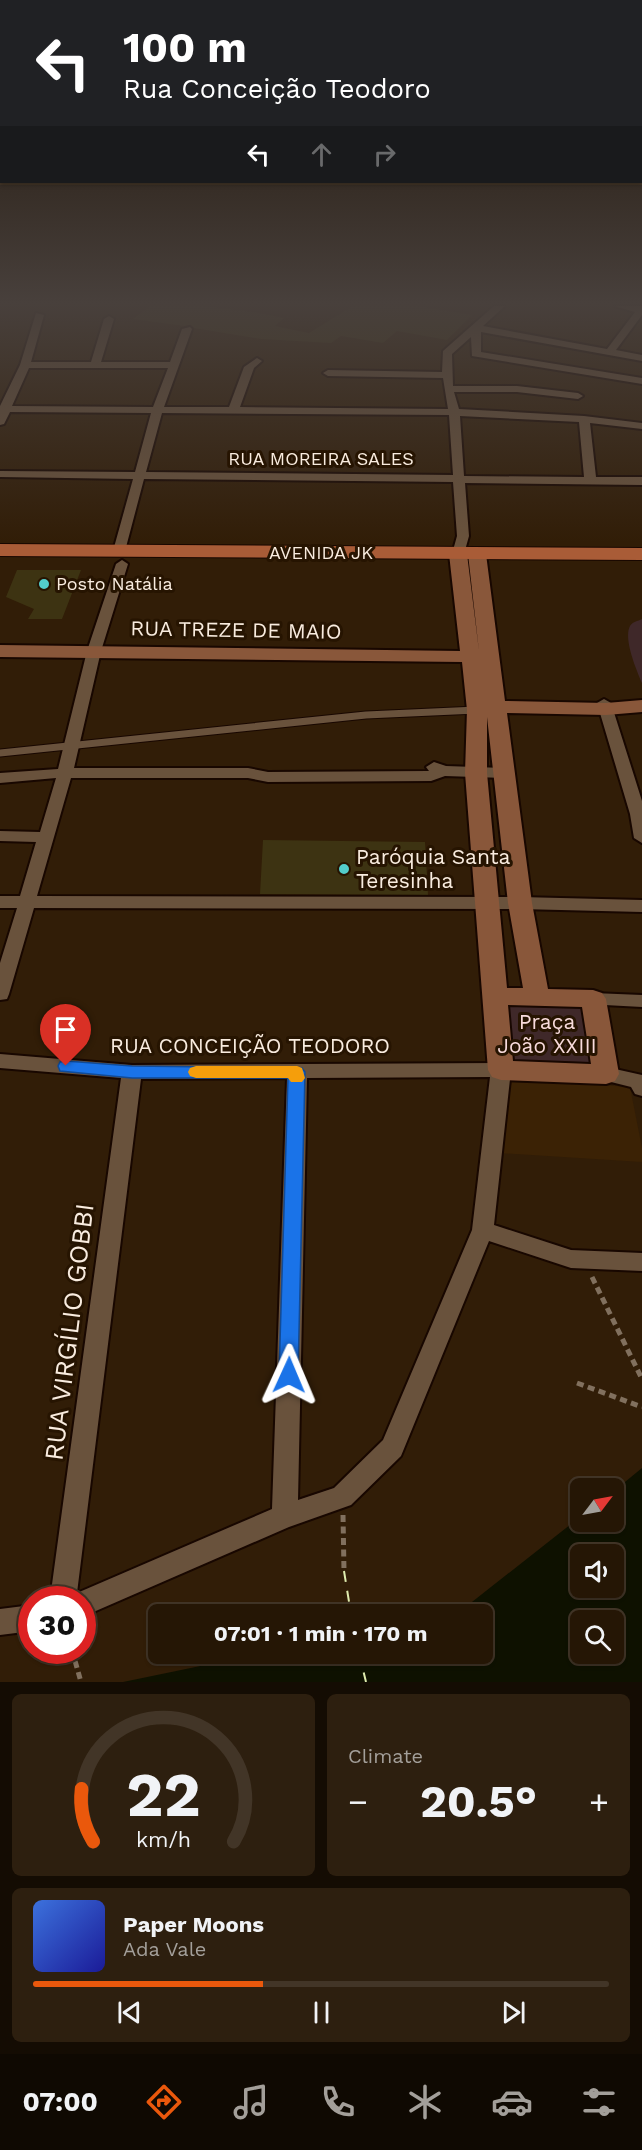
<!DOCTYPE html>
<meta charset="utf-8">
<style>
body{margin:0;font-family:"Work Sans",sans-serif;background:#2d1f0f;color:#f1f3f6;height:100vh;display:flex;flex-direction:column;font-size:22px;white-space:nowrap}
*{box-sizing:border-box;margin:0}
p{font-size:20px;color:#a39f9a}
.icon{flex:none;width:33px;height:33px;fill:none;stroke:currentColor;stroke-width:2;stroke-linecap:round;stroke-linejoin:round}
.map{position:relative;height:1682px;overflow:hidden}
.panel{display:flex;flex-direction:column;gap:12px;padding:12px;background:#140c03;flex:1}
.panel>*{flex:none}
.hud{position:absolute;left:0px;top:0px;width:642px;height:183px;box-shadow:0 2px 4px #0004,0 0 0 2px #423527;background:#202124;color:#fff;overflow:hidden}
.needle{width:39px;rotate:58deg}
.tools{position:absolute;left:570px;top:1478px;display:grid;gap:12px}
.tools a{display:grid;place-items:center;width:54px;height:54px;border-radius:9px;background:#251605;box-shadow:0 2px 4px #0004,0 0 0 2px #423527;font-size:30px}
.speed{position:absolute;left:18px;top:1586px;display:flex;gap:12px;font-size:30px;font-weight:700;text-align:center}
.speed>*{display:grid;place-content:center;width:78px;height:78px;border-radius:50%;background:#251605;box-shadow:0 2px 4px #0004,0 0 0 2px #423527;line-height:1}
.speed .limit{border:9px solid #d22;background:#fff;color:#111}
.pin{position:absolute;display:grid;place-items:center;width:51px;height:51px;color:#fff;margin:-62px -26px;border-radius:50% 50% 50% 0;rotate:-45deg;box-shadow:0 0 6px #0007}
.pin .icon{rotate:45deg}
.me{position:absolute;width:66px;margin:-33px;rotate:1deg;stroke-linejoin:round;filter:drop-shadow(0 0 4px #0008)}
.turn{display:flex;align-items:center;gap:21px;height:126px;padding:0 24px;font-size:27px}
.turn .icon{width:78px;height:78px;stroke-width:2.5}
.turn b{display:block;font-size:42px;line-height:51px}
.lanes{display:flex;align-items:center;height:57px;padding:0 24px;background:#0003;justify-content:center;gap:30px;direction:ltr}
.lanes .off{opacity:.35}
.big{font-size:45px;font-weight:700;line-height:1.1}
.panel .tile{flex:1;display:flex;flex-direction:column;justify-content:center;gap:9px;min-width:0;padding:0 21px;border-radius:9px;background:#2d1f0f}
.panel .dial{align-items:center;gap:0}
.dial svg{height:156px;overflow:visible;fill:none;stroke:#423527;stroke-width:7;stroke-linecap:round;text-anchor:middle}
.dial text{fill:#f1f3f6;stroke:none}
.song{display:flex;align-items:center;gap:18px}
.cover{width:72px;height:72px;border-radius:9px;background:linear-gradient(135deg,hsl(220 70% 55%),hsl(240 70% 35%))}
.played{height:6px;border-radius:3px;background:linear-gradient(90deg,#ea580c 40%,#423527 40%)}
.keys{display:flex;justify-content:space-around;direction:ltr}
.heat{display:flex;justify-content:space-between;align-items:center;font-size:33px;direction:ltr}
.panel .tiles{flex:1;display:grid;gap:12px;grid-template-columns:1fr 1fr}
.tile:last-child{grid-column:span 2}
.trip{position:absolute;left:148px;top:1604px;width:345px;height:60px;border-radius:9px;background:#251605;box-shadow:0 2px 4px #0004,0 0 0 2px #423527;font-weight:700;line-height:60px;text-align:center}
.dock{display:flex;height:96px;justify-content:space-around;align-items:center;background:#0f0902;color:#a39f9a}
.dock .icon{width:42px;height:42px}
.dock .on{color:#ea580c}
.dock b{font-size:27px;color:#f1f3f6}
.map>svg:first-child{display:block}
.built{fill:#3b2205}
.green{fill:#3f2829}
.water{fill:#0e1100;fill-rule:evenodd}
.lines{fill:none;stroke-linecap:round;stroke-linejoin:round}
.ferry{stroke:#dfecae;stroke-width:2;stroke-dasharray:11 9;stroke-linecap:butt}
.building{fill:#3d3312}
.lane-casing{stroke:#180700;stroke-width:9}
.street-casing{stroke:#180700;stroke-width:4}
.secondary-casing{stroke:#180700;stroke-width:4}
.primary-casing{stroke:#180700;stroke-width:2}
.path{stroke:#81705e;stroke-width:5;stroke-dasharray:7 4.5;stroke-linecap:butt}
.lane{stroke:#69523c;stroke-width:7}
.street{fill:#69523c;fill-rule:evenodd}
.secondary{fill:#89573a;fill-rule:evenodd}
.primary{fill:#a95c37;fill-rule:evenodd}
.route{fill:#1a73e8;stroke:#114b97;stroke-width:1.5}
.slow{fill:#f59e0b}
.poi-dot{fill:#53cdcb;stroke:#261401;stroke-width:2}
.labels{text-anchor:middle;stroke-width:6;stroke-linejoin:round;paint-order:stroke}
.far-street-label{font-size:18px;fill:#f9ecdf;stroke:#261401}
.far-poi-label{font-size:18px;fill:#f9ecdf;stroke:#261401;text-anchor:start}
.street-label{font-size:21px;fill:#f9ecdf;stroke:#261401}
.poi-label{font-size:21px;fill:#f9ecdf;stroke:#261401;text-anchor:start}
.park-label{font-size:21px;fill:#f8dbdc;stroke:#261401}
.near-street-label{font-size:26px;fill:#f9ecdf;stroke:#261401}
</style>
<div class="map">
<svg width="642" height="1682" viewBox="0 0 642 1682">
<rect width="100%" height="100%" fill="#311d07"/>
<path class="built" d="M504 1079 630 1087 642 1148V1162L499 1153Z"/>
<path class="green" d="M642 619V683C637 671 623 639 630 626 632 622 638 621 642 619Z
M502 1003 584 1005 592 1064 506 1062Z"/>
<path class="water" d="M642 1468V1682H123L263 1653H483V1614H452L458 1613 580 1517V1521H614V1491ZM580 1554H614V1587H580ZM580 1620H614V1653H580Z"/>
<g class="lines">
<path class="ferry" d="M344 1571 351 1614
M359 1653 366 1682"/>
</g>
<path class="building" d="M150 306H204L254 312 284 318 275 326 309 333 353 306H419L472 315 447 340 397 331 383 343 341 336 331 343 261 339 194 328 189 325 184 326 133 319Z
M17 570H81L62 619H28L34 609 6 597Z
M263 840 425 842 428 895 260 894Z"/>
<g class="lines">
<g class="lane-casing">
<path id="lane" d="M0 753 366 715 477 710"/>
</g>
<g class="street-casing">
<path id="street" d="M494 306H505L483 326 607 349 635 312 614 306H642V315L616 350 642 355V361L481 332V352L642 378V384L472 356 471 337 452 354 453 386H517L578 393 583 396 578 399 517 392H454L459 409 584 416 642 423V429L590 423 596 477H642V485L465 483 469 536 464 554 458 558 452 554 457 536 453 482 144 479 125 551 119 555 113 551 133 479 0 477V471L135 472 151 413 10 412 4 424 0 425V406L20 365 36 313 44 315 31 362H91L104 319 109 316 114 319 101 362H170L182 329 190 327 192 329 164 407H229L244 367 257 358 262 361 254 368 240 407 448 409 443 378 328 376 323 373 328 370 442 372 443 351ZM29 368H168L153 407 12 406ZM162 413 449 415 453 475 146 472ZM460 416 579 422 584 477 464 476Z
M122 560 128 564 101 651 74 768H248L268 772 429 771 426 767 434 762 446 766 504 768 512 773 504 778 445 776 431 781 268 782 248 778H71L37 896 520 897 642 900V912L520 909 34 908 9 994 7 999 0 1000V963L17 908H0V896H20L36 842 0 841V831L40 832 56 778 0 783V773L58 769 87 651 116 564Z
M604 699 611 703 642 801V843L634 838 630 814 597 703Z
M593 993 642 995V1007L586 1004 584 999 586 994Z
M0 1054 132 1065 501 1063 508 1065 511 1070 494 1225 571 1250 642 1253V1271L571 1268 489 1241 401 1456 351 1505 289 1527 82 1617V1599H50L121 1078 0 1068ZM490 1077 472 1230 383 1440 334 1488 298 1500 307 1078ZM287 1078 272 1509 77 1593 141 1079Z
M606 1067 642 1075V1096L635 1094 631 1087 599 1079 596 1074 599 1069Z
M32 1605V1631L0 1635V1609Z"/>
</g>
<g class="secondary-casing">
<path id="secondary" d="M458 549 464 550 467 554 479 651 468 554 471 550H483L486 554 505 701 606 703 642 700V712L606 715 507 713 532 903 548 989 593 990 602 993 606 999 619 1074 615 1081 606 1084 501 1080 492 1077 488 1070 465 773 467 710 462 662 0 657V645L460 651 449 554 452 550ZM487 717 508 903 523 988H507L487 773ZM508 1005 582 1007 591 1064 513 1061Z"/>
</g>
<g class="primary-casing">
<path id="primary" d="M0 544 642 548V560L0 556Z"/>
</g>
<path class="path" d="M592 1277 642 1379
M577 1383 642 1407
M343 1515 344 1571
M72 1650 81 1682"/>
<use href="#lane" class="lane"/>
<use href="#street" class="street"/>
<use href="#secondary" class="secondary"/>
<use href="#primary" class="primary"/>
</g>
<linearGradient id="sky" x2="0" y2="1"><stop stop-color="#1b1004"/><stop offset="0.56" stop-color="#48403c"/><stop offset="1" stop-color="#48403c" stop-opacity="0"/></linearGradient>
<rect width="642" height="542" fill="url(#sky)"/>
<path class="route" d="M66 1061 132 1066 302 1068 305 1072 298 1375 296 1381 289 1384 282 1381 279 1375 288 1078H132L60 1071 58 1066 60 1062Z"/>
<path class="slow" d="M196 1066H297L302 1068 305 1078 302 1082H291L288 1078H196L190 1076 188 1072 190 1068Z"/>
<g class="poi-dot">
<circle cx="44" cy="584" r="6"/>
<circle cx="344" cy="869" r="6"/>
</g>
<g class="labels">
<g class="far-street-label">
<text x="321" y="465">RUA MOREIRA SALES</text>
<text x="321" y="559">AVENIDA JK</text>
</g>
<g class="far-poi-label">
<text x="56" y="590">Posto Natália</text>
</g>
<g class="street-label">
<text transform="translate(236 630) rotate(1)" y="7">RUA TREZE DE MAIO</text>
<text x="250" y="1053">RUA CONCEIÇÃO TEODORO</text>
</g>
<g class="poi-label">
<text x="356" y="864">Paróquia Santa<tspan x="356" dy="24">Teresinha</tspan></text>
</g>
<g class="park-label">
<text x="547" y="1029">Praça<tspan x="547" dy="24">João XXIII</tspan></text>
</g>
<g class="near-street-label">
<text transform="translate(69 1332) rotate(-83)" y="9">RUA VIRGÍLIO GOBBI</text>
</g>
</g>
</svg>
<div class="tools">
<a><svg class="needle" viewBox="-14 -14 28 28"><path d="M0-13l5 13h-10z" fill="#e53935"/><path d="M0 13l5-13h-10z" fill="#a39f9a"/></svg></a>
<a><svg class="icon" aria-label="sound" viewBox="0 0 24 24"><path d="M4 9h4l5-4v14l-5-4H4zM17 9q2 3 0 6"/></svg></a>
<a><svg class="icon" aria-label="search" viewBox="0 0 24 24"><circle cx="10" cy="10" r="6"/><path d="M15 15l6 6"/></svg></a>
</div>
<div class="speed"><div class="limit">30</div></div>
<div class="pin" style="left:66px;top:1066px;background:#d93025"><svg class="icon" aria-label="arrive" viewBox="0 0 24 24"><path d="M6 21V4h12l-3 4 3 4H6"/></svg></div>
<svg class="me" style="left:289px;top:1375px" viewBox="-20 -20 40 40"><path d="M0-17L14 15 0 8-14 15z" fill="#1a73e8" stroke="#fff" stroke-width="4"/></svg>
<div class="trip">07:01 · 1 min · 170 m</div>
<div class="hud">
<div class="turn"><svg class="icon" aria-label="left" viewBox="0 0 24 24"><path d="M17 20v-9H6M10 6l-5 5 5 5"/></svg><div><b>100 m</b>Rua Conceição Teodoro</div></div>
<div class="lanes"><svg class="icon" aria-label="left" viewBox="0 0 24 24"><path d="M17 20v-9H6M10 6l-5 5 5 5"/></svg><svg class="icon off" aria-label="ahead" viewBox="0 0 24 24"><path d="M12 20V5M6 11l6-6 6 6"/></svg><svg class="icon off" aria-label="right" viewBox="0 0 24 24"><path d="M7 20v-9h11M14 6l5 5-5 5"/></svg></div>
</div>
</div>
<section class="panel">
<div class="tiles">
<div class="tile dial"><svg viewBox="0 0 100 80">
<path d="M14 69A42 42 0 1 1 86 69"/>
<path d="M14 69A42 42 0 0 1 8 42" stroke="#ea580c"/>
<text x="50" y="56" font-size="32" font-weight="700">22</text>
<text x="50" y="72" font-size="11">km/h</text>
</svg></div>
<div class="tile"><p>Climate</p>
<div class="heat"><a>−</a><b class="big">20.5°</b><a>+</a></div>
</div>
<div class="tile">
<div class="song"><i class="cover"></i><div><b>Paper Moons</b><p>Ada Vale</p></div></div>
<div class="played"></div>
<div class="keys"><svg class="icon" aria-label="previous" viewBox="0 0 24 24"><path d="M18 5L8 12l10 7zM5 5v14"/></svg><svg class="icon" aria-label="pause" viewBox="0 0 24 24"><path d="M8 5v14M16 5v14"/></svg><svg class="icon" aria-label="next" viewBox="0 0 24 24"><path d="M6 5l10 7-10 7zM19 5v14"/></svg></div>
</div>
</div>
</section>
<nav class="dock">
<b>07:00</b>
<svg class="icon on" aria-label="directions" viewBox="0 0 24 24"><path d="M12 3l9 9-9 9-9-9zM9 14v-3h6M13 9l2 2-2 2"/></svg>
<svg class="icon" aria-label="music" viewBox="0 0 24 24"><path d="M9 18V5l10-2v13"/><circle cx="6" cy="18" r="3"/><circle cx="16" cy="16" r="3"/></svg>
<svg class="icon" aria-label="phone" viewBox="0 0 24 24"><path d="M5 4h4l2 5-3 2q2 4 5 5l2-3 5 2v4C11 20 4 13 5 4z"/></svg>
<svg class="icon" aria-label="climate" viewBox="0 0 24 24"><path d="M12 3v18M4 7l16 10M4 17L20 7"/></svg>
<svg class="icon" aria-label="car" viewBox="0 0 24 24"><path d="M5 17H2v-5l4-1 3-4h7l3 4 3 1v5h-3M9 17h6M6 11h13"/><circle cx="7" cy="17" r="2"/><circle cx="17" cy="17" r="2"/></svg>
<svg class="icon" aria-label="filters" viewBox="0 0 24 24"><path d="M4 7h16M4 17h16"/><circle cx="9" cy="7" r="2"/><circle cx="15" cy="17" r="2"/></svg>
</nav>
